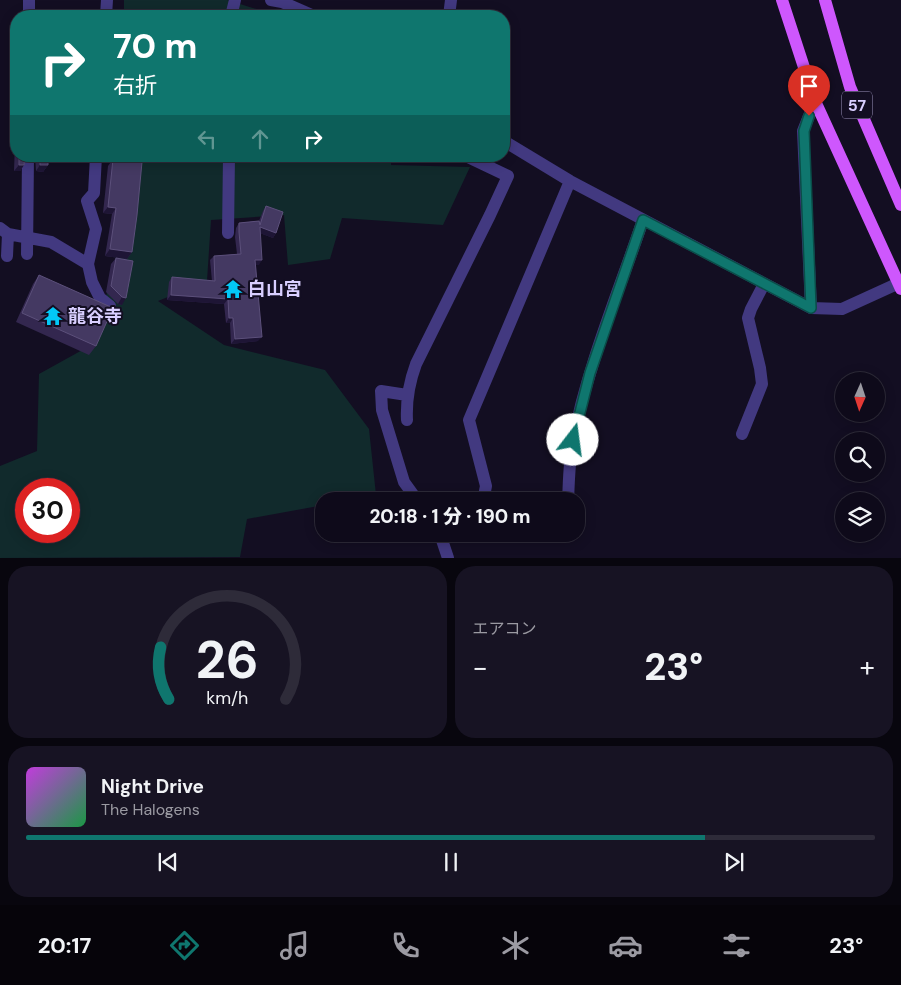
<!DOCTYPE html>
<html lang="ja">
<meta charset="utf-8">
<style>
body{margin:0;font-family:"DM Sans","Noto Sans JP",sans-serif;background:#171323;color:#f1f3f6;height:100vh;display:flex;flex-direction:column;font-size:19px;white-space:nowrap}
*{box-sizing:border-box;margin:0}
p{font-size:16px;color:#9b9aa2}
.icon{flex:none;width:28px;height:28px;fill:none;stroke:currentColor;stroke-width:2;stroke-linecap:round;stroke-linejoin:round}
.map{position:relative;height:558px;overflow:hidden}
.panel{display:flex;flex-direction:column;gap:8px;padding:8px;background:#08060e;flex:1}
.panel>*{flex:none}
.hud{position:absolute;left:10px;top:10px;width:500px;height:152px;border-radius:20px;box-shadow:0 2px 12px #0003,0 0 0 1px #2e2b39;background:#0f766e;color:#fff;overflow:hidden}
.needle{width:32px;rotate:183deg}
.fabs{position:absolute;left:835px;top:372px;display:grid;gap:10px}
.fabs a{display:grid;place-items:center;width:50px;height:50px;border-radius:50%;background:#0e0a1a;box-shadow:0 2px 12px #0003,0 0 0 1px #2e2b39;font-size:25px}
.speed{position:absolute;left:15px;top:478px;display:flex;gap:10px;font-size:25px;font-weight:700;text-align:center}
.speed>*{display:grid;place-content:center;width:65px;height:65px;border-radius:50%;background:#0e0a1a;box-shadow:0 2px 12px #0003,0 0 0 1px #2e2b39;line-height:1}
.speed .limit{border:8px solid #d22;background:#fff;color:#111}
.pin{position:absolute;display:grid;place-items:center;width:42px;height:42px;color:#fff;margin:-51px -21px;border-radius:50% 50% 50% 0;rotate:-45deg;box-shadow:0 0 5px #0007}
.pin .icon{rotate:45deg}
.me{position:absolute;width:55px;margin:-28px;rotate:15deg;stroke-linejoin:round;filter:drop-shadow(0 0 4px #0008)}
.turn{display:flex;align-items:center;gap:18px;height:105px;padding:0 20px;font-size:22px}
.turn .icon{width:65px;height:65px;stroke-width:2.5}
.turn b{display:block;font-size:35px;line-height:42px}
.lanes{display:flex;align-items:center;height:48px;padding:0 20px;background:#0003;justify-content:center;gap:25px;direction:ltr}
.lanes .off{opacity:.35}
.big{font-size:38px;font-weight:800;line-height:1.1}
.panel .card{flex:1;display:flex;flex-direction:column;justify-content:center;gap:8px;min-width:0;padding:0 18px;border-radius:20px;background:#171323}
.panel .dial{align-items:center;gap:0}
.dial svg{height:130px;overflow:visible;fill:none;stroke:#2e2b39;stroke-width:7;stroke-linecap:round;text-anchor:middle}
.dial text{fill:#f1f3f6;stroke:none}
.song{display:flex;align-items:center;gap:15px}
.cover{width:60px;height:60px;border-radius:8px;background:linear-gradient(135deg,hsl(290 70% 55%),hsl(140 70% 35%))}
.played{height:5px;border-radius:2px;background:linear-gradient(90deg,#0f766e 80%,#2e2b39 80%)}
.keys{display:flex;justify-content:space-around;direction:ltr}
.heat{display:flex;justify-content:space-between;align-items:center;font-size:28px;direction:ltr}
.panel .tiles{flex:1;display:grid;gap:8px;grid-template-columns:1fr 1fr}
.card:last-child{grid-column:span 2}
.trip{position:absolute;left:315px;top:492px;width:270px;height:50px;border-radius:20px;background:#0e0a1a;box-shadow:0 2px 12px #0003,0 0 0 1px #2e2b39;font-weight:800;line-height:50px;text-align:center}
.menu{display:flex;height:80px;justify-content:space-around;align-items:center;background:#06040a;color:#9b9aa2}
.menu .icon{width:35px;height:35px}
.menu .current{color:#0f766e}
.menu b{font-size:22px;color:#f1f3f6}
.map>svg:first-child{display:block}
.green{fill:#112a2c;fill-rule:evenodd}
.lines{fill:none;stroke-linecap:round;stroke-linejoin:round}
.minor{stroke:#423980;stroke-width:12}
.major{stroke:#ce57fd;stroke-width:12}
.wall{fill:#33274f}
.shaded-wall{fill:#1e1535}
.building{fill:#443962;stroke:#5c507b}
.route-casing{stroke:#0a4d48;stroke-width:12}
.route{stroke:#0f766e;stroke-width:9}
.labels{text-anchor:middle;stroke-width:4;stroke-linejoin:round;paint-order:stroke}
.shield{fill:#130e22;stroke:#9e95bd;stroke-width:1}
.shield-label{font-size:16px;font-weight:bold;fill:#d9cfff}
.poi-label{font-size:18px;font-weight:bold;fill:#d9cfff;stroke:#130e22;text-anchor:start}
</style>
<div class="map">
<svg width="901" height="558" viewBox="0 0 901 558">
<rect width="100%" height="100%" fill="#130e22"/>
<path class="green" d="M124 0H227L266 12 265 16H124Z
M120 156H391V165L470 167 443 225 342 218 330 259 288 265 284 215 211 220 207 281 158 301 224 345 325 370 369 429 376 495 341 501H324V505L247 519 240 557 0 558V466L37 451 39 374 95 343 117 251ZM26 489H69V531H26Z"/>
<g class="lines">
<path class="minor" d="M271 0 282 2 314 16
M29 16V0
M106 16 107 0
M231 16 235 0
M449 16 451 0
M504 141 570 181 811 308 842 309 899 283
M96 156 94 193 87 201 96 229 88 264 92 282 100 298 110 306
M0 228 8 234 7 256
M228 233 229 156
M8 234 51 242 88 264
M27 254 28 156
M811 308 803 131 815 101
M407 395 381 391 382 410 404 482 417 500 424 501
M407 420C406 400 409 383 416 364L490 215 508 176 466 156
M742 434 762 384 760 368 748 318 751 309 764 284
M483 501 486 486 469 420 570 181
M568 501C569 481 569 461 573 441 587 367 619 291 643 220
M440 534 448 558"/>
<path class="major" d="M782 0 815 101 901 289
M825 0 850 87 901 205"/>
</g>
<path class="wall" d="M16 140V156H25L24 165 20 171H14L15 143Z
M35 156H48V165L43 172 36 171Z
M113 159 132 252 127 259 105 256 112 214 103 213 108 166Z
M266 206 276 233 273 238 260 233 259 265H256L258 341 231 344 230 323H226L224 304 167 300 169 282 172 277 212 281 210 260 214 256 237 254 235 237 236 228 239 223 259 221 263 211Z
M116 258 133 261 122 305 118 304 106 292 111 264Z
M39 275 96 346 89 355 16 322 33 284Z"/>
<path class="shaded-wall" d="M19 165H24L20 171H14Z
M40 165H48L43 172 36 171Z
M108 207 116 208 112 214 103 213Z
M260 227 276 233 273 238 257 232Z
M110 249 132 252 127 259 105 256Z
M255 260H262L259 265H252Z
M171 295 228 299 224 304 167 300Z
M122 297 126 298 122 305 118 304Z
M229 318H233L230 323H226Z
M262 337 258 341 231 344 235 339Z"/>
<path class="building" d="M19 156H25L24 165H19Z
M40 156H48V165H40Z
M113 159 142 162 137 215 132 252 110 249 116 208 108 207Z
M266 206 283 212 276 233 260 227 262 260H255L262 337 235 339 233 318H229L228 299 171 295 172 277 215 281 214 256 241 254 239 232V223L259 221 260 225Z
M116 258 133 261 126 298 122 297 111 286Z
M39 275 113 308 96 346 22 313Z"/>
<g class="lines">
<g class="route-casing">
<path id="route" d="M573 440 590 373 643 220 811 308 804 131 809 116"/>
</g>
<use href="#route" class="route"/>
</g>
<defs>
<g id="temple-bare" transform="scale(1.5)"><path d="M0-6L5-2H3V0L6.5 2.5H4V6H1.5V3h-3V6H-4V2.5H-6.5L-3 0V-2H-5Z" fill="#02c8f7" stroke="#130e22" stroke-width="2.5" paint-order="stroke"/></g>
</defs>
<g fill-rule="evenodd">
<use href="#temple-bare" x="233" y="289"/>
<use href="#temple-bare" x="53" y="316"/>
</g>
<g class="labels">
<rect class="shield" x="842" y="91.5" width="30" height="27" rx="4"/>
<g class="shield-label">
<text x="857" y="111">57</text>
</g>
<g class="poi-label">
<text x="248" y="295">白山宮</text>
<text x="68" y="322">龍谷寺</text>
</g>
</g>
</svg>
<div class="fabs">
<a><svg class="needle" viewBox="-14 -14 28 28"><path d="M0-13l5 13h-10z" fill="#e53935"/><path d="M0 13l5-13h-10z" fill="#9b9aa2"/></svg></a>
<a><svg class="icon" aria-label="search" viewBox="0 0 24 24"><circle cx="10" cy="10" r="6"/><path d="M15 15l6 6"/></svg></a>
<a><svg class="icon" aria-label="layers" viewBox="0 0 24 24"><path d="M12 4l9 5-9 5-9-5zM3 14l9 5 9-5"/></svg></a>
</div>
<div class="speed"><div class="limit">30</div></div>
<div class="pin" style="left:809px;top:116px;background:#d93025"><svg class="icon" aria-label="arrive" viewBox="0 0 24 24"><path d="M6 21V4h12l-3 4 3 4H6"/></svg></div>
<svg class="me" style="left:573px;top:440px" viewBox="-20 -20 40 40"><circle r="19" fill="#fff"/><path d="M0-13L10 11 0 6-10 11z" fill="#0f766e"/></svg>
<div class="trip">20:18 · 1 分 · 190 m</div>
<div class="hud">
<div class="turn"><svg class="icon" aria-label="right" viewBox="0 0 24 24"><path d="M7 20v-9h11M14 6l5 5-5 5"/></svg><div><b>70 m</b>右折</div></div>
<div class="lanes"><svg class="icon off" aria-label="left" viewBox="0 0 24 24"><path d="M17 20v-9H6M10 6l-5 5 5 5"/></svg><svg class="icon off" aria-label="ahead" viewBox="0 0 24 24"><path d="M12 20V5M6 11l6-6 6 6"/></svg><svg class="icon" aria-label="right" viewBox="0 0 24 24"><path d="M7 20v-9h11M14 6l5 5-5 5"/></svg></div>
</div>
</div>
<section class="panel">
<div class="tiles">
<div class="card dial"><svg viewBox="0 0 100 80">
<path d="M14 69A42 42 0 1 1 86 69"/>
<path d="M14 69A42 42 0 0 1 9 37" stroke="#0f766e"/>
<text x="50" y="56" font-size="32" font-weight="700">26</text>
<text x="50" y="72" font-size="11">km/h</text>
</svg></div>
<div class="card"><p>エアコン</p>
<div class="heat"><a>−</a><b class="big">23°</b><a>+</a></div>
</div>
<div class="card">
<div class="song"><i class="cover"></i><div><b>Night Drive</b><p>The Halogens</p></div></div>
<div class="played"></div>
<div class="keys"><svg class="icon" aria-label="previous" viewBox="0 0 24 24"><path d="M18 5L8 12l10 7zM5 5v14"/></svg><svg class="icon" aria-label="pause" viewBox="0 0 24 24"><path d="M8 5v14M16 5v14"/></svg><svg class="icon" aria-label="next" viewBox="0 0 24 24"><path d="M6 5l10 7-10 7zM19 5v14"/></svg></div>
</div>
</div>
</section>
<nav class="menu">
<b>20:17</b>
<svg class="icon current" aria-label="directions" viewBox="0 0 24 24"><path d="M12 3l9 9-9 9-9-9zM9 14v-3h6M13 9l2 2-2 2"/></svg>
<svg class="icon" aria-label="music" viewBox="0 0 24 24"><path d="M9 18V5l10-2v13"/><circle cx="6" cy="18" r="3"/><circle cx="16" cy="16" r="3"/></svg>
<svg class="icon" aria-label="phone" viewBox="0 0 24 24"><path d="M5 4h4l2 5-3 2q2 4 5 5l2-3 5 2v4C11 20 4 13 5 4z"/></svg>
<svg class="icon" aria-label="climate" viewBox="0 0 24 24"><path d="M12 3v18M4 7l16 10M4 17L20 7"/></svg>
<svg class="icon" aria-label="car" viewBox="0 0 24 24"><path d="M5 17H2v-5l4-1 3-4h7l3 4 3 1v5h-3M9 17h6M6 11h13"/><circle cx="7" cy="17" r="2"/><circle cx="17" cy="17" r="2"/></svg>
<svg class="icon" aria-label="filters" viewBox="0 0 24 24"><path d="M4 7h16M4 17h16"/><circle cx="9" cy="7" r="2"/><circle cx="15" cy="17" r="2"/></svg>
<b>23°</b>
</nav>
